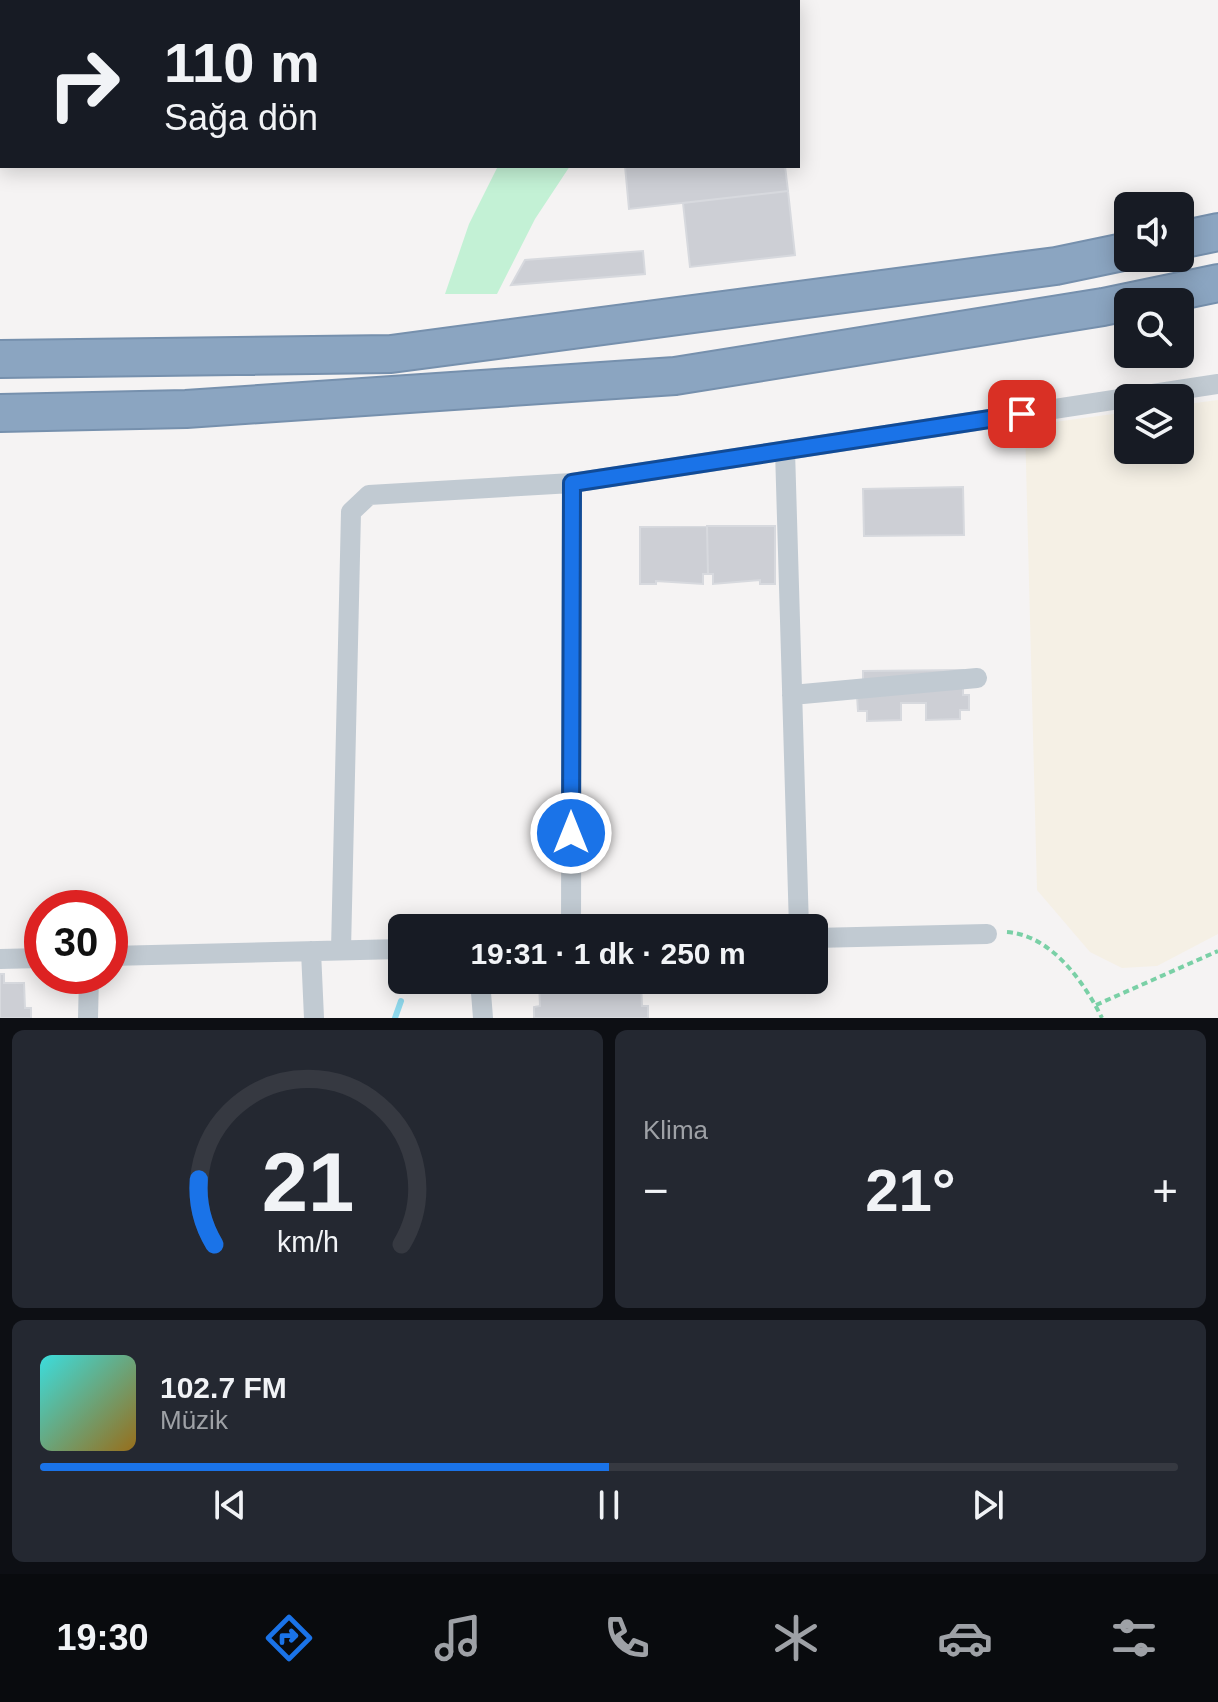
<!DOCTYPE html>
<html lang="tr">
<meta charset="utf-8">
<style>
body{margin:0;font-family:Arial,sans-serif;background:#242831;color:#f1f3f6;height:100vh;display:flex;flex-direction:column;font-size:30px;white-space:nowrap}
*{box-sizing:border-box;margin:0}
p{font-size:26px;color:#9ea1a6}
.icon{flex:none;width:44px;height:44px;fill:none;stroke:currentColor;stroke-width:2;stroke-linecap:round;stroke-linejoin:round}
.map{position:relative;height:1018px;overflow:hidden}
.drawer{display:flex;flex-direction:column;gap:12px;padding:12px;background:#0d0f14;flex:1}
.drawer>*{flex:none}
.banner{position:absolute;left:0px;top:0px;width:800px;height:168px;box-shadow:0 4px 20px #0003;background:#171b24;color:#f1f3f6;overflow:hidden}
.fabs{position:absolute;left:1114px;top:192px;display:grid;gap:16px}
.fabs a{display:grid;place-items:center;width:80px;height:80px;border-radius:12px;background:#171b24;box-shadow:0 4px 20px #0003;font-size:40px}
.speed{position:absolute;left:24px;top:890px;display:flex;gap:16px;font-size:40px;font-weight:700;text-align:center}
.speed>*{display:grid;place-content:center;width:104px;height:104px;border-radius:50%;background:#171b24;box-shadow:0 4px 20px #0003;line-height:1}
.speed .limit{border:12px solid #d22;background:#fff;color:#111}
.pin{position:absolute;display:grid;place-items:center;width:68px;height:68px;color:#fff;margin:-34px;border-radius:16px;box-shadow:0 4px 12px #0006}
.me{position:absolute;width:88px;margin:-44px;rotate:0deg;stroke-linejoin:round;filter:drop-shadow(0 0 6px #0008)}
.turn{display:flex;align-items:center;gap:28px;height:168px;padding:0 32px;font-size:36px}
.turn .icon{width:104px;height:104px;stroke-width:2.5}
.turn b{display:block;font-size:56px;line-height:68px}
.big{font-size:60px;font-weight:700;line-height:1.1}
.drawer .widget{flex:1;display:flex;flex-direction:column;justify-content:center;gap:12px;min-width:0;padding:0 28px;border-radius:12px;background:#242831}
.drawer .dial{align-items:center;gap:0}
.dial svg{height:208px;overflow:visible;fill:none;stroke:#363941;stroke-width:7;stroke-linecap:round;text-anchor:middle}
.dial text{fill:#f1f3f6;stroke:none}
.song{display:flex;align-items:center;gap:24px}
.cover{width:96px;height:96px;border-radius:12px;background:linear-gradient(135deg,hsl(180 70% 55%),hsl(40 70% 35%))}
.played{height:8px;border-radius:4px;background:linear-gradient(90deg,#1a73e8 50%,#363941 50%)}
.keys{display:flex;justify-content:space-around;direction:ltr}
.heat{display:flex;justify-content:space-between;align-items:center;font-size:44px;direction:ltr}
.drawer .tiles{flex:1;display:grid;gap:12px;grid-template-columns:1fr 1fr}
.widget:last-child{grid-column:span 2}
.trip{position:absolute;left:388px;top:914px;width:440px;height:80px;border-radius:12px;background:#171b24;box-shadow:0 4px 20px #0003;font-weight:700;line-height:80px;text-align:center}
.tab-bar{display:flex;height:128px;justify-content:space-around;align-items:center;background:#090b0e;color:#9ea1a6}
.tab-bar .icon{width:56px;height:56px}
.tab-bar .on{color:#1a73e8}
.tab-bar b{font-size:36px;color:#f1f3f6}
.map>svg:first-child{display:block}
.green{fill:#c3f1d5}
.sand{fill:#f5f0e5}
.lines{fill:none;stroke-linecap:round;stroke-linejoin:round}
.stream{stroke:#90daee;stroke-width:6}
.building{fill:#cdcfd5;stroke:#d7d9de;stroke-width:2}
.highway-casing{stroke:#7690ad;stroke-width:40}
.path{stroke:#7ad0a6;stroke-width:4;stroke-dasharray:6 4;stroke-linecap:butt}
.street{stroke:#c1cad2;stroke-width:20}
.highway{stroke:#8ba5c1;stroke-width:36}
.route-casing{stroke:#114b97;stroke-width:20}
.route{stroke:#1a73e8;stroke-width:14}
</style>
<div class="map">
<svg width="1218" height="1018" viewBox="0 0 1218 1018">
<rect width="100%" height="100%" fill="#f5f3f3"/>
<path class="green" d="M498 166H570L535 219 497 294H445L469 224Z"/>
<path class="sand" d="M1218 400V934L1157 966 1122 968 1090 952 1037 890 1025 426 1128 412V450H1180V405Z"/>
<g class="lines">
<path class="stream" d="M395 1018 401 1001"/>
</g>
<path class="building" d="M625 166H785L788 191 629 209Z
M788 191 795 255 690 267 683 203Z
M643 251 645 274 511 285 525 260Z
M963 487 964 535 864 536 863 489Z
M707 526H775V584H760V580L713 584V574H708Z
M707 526 708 574H703V584L656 581V584H640V527Z
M963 670V695H969V710H960V719L926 720V703H901V720L867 721V711H858L857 696H863V671Z
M0 974H4V983H24L25 1008H31V1018H0Z
M641 980 642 1006H648V1018H534V1007L540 1006 539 981Z"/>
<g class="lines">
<g class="highway-casing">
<path id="highway" d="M1180 240 1218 232
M0 359 391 354 1056 266 1128 251
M0 413 186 409 675 376 1103 307 1218 283"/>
</g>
<path class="path" d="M1007 932C1051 935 1084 982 1102 1018
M1096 1005 1218 951"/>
<path class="street" d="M785 450 799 928
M792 695 977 678
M571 928 572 483 1218 384
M814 938 987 934
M341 950 351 512 369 495 572 483
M311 951 314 1018
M110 956 402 949
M0 959 42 958
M480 980 483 1018
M88 1018 89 976"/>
<use href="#highway" class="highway"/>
</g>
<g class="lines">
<g class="route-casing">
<path id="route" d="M571 833 572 483 1022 414"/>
</g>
<use href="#route" class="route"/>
</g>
</svg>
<div class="fabs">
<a><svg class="icon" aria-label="sound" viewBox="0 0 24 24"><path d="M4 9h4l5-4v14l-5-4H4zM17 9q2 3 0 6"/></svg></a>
<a><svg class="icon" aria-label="search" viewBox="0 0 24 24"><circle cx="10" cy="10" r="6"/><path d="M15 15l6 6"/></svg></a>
<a><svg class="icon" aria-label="layers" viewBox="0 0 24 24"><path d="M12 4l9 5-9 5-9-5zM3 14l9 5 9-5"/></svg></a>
</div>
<div class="speed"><div class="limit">30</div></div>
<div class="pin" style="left:1022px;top:414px;background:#d93025"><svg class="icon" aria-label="arrive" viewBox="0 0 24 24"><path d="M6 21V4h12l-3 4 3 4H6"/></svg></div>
<svg class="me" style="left:571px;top:833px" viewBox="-20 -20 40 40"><circle r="17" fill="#1a73e8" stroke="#fff" stroke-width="3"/><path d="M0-11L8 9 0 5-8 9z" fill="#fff"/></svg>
<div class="trip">19:31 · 1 dk · 250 m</div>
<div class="banner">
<div class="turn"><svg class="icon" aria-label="right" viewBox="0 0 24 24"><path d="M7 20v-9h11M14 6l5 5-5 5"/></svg><div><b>110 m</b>Sağa dön</div></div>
</div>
</div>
<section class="drawer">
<div class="tiles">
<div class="widget dial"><svg viewBox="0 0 100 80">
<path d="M14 69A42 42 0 1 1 86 69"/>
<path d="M14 69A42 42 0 0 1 8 44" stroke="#1a73e8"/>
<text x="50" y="56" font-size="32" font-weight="700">21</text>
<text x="50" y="72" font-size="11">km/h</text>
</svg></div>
<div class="widget"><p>Klima</p>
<div class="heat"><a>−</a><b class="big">21°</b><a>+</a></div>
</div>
<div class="widget">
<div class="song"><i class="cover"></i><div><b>102.7 FM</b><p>Müzik</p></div></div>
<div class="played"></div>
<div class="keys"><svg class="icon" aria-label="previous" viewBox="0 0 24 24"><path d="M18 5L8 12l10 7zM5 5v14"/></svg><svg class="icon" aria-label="pause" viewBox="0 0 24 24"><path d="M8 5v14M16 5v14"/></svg><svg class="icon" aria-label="next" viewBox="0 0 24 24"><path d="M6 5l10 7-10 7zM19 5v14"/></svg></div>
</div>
</div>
</section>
<nav class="tab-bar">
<b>19:30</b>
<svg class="icon on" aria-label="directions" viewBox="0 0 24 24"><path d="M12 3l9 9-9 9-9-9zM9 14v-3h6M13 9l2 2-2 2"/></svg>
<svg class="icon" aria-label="music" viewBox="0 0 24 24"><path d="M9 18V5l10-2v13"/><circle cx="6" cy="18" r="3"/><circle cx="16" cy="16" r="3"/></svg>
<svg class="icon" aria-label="phone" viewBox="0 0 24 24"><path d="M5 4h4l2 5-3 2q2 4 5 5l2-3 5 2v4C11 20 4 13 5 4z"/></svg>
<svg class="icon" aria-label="climate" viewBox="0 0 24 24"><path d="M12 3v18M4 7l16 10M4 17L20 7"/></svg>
<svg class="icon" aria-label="car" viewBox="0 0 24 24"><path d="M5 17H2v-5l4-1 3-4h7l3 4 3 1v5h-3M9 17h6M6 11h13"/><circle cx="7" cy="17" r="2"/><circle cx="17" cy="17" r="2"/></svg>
<svg class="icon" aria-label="filters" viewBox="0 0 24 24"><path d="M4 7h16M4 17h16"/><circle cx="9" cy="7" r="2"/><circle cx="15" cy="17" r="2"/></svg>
</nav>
